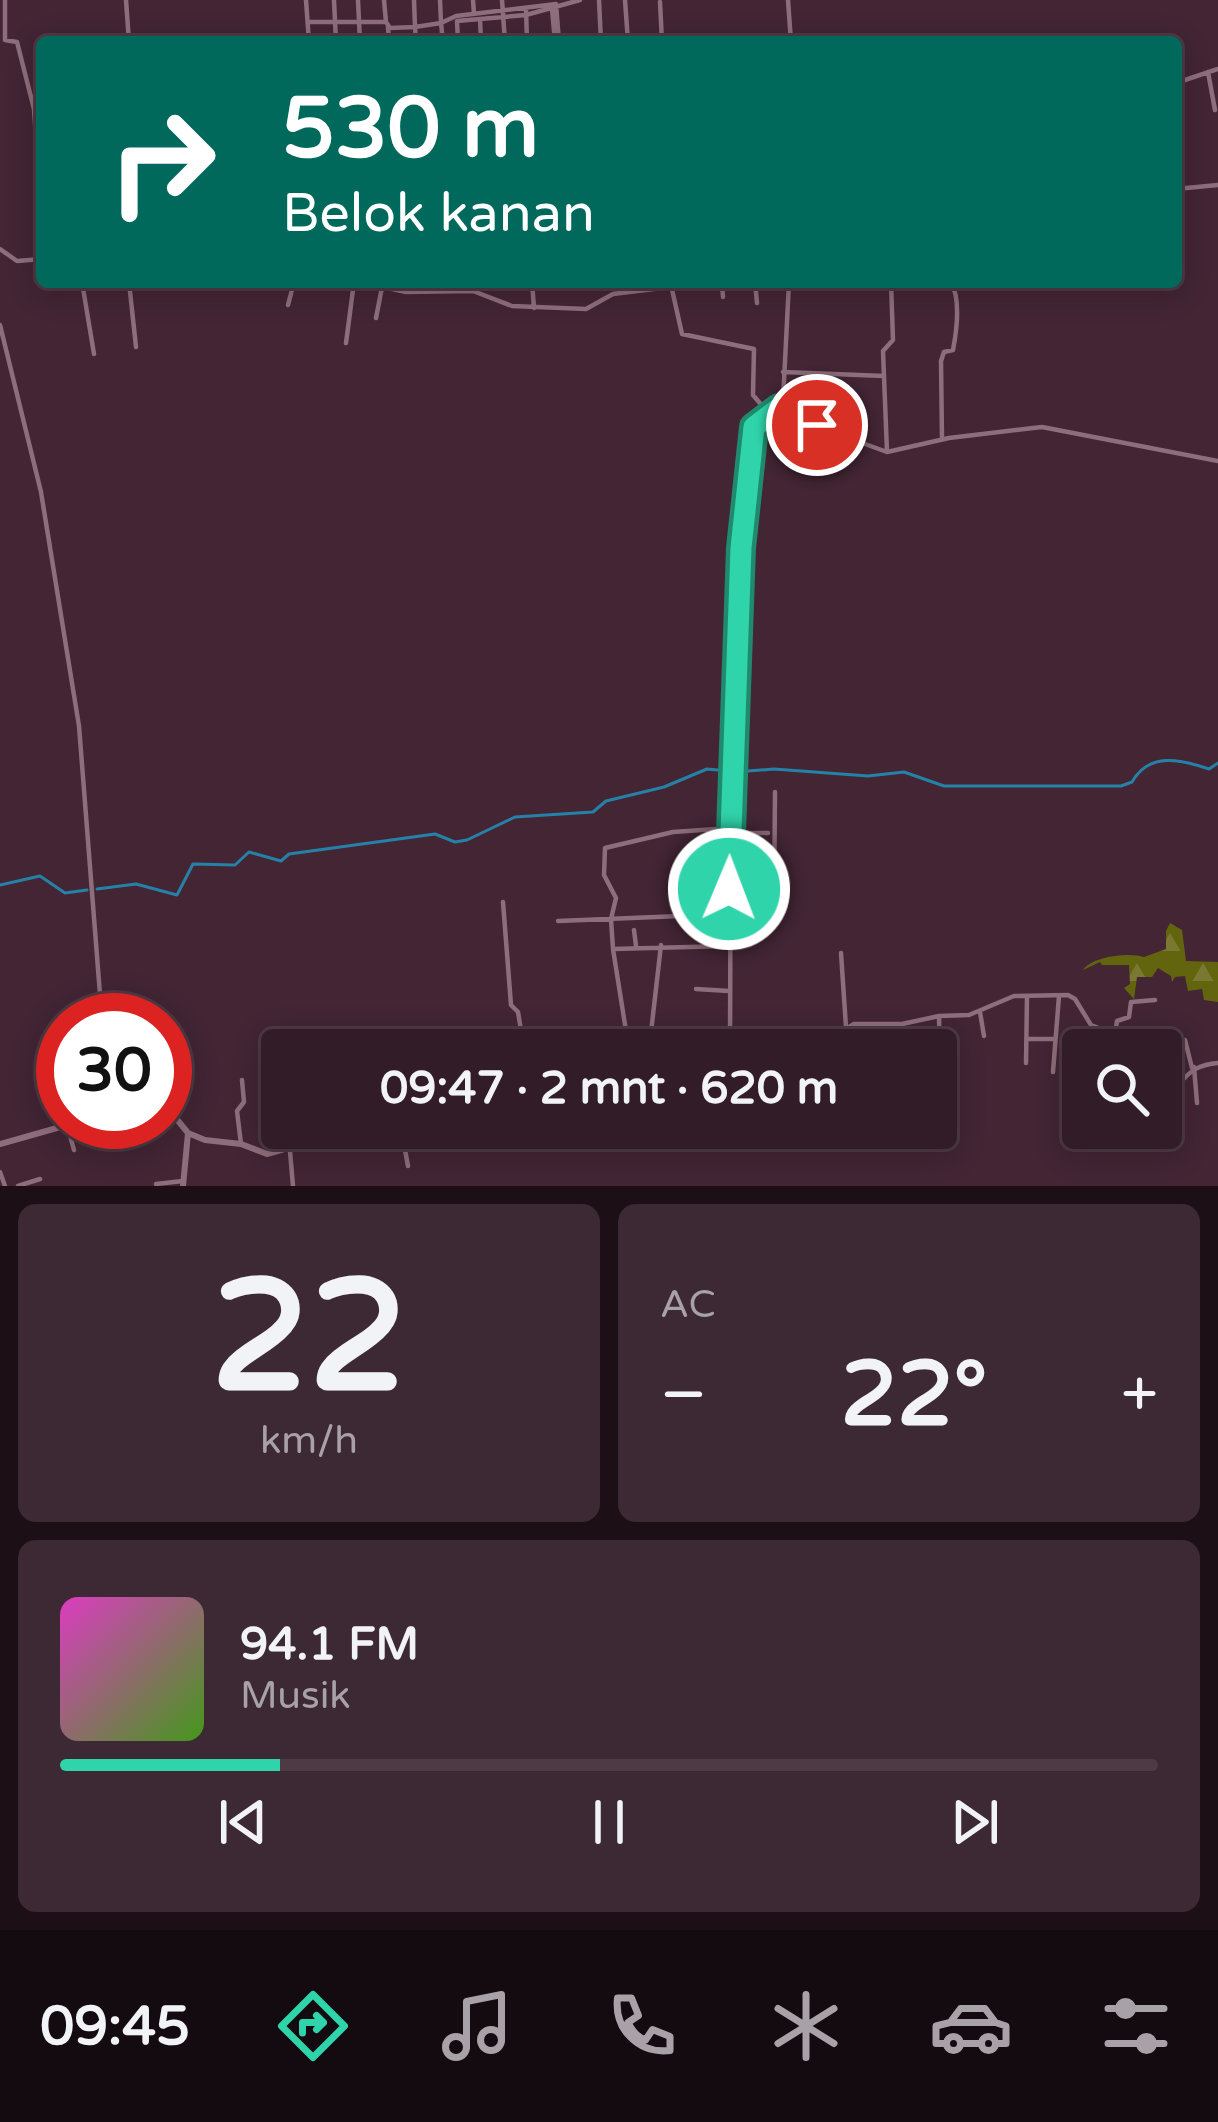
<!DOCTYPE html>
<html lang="id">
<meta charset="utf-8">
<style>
body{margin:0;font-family:"Varela Round",sans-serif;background:#3d2933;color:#f1f3f6;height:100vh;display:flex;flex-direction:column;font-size:45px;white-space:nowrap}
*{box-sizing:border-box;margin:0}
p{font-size:39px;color:#a8a1a7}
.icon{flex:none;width:66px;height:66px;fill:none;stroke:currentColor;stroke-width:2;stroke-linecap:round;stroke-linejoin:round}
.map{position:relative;height:1186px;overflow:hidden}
.sheet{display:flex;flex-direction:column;gap:18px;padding:18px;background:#1c0f15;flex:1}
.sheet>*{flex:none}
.top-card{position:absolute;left:36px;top:36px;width:1146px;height:252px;border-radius:12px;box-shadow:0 6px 30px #0003,0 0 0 3px #4d3a44;background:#00695c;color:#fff;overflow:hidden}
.controls{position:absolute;left:1062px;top:1029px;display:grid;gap:24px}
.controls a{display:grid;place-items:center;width:120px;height:120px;border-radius:12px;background:#321c27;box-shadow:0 6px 30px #0003,0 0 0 3px #4d3a44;font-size:60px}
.speed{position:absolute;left:36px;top:993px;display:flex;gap:24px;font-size:60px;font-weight:700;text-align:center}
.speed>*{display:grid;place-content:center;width:156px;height:156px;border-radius:50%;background:#321c27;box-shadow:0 6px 30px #0003,0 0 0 3px #4d3a44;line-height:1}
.speed .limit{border:18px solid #d22;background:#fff;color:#111}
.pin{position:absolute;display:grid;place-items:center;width:102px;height:102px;color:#fff;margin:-51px;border:6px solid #fff;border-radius:50%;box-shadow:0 3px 12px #0007}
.me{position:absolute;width:132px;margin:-66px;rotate:1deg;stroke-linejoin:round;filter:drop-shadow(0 0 9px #0008)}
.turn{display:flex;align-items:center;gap:42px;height:252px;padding:0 48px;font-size:54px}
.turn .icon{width:156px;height:156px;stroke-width:2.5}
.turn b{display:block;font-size:84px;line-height:102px}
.big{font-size:90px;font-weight:700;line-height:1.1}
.sheet .tile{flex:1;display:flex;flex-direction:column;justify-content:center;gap:18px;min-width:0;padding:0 42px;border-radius:18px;background:#3d2933}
.sheet .dial{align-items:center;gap:0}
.dial b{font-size:156px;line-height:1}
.song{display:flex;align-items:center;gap:36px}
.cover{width:144px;height:144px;border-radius:18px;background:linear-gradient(135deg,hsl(310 70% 55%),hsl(100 70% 35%))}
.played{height:12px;border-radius:6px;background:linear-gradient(90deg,#30d4aa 20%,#4d3a44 20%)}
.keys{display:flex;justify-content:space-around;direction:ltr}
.heat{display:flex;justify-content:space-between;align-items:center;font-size:66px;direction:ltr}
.sheet .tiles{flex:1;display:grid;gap:18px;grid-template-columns:1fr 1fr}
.tile:last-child{grid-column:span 2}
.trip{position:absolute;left:261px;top:1029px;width:696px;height:120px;border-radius:12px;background:#321c27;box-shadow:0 6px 30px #0003,0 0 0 3px #4d3a44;font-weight:700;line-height:120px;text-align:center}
.dock{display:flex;height:192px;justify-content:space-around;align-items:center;background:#140b10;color:#a8a1a7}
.dock .icon{width:84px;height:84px}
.dock .selected{color:#30d4aa}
.dock b{font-size:54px;color:#f1f3f6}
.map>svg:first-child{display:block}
.forest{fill:url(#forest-firs)}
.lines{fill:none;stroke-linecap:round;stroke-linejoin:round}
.stream{stroke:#2581a7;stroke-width:3}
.minor{stroke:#8e6e7c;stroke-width:4.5}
.tertiary{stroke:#8e6e7c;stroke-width:6}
.route-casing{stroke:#1f8a6e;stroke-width:30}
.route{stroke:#30d4aa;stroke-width:21}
</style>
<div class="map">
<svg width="1218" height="1186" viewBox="0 0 1218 1186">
<defs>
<pattern id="forest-firs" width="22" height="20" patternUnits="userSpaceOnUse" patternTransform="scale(3)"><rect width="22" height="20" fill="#63640e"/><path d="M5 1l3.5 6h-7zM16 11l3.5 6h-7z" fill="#7a7931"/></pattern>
</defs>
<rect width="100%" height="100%" fill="#432534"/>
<path class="forest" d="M1170 923 1182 930 1186 961 1218 962V1002L1204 1000 1202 989 1188 991 1185 976 1175 977 1172 982 1171 976 1158 968 1152 977H1137L1134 999 1124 988 1130 984 1129 965H1102L1100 962 1083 970C1092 956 1131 952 1144 957L1166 949V931Z"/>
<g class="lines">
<path class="stream" d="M734 772 774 769 868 776 904 772 944 786H1121L1132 782C1149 752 1180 759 1209 769L1218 763
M0 885 40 876 65 893 87 890
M97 889 136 884 177 895 193 864 235 865 249 852 281 861 289 854 435 834 455 842 467 840 515 817 593 812 606 801 664 787 707 769 728 771"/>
<path class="minor" d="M5 0V40L17 42 34 109 40 194 37 234 41 260
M126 0 129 42
M306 0 309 42
M334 0 336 42
M358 0 360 42
M384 0 386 22
M440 0 441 23 456 16 556 4 559 42
M473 0 474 14
M502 0 505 42
M599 0 601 42
M625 0 628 42
M788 0 791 42
M660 2 662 42
M526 9 527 42
M552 9 555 42
M308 22H386L390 28 415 27 414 0
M388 27 389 42
M416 42 415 27 441 23 443 42
M458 42 457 21 480 19
M481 42 480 19 526 15 580 0
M1208 72 1215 110
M1176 83 1218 69
M1176 189 1218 185
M1176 211 1181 227
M0 249 17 261 42 259
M82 282 94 354
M129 282 136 347
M359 282 406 292 473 291 512 306 586 309 613 294 662 288 677 282
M532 282 534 308
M722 282 723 297
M755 282 757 303
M671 285 682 334 754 349 753 395 769 414
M288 305 294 282
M376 318 383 282
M0 325 41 492 79 726 102 1020
M346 343 354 282
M783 372 884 376
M779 408 791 417 887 452 949 438 1042 427 1218 461
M942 439 941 361 944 352 953 350C957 329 961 300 951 282
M887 452 883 351 893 340 891 282
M731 833H768
M503 902 511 1005 518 1012 522 1036
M558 921 729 914 774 907 775 792
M634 930 636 946
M613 949 727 946
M841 953 846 1027
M696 989 729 991
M980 1012 984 1036
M939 1016 940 1065
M902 1024V1050
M855 1026 861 1050
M1115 1034 1117 1021 1129 1017 1131 1002 1155 1000
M1029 1039H1054
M1185 1040 1192 1068
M565 1043 590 1035
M1118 1049 1158 1042
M491 1050 494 1038 556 1036 563 1039 566 1050
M629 1050 613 949 611 919 616 898 604 875 605 848 673 832 731 828
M649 1050 661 945
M730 1050 731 756 741 548 754 427 783 401 789 282
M799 1050 826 1042 854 1024H902L939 1016 969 1015 1014 996 1068 995 1075 999 1091 1025 1112 1033 1118 1050
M1026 1063 1027 996
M1194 1067 1197 1103
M1053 1072 1059 996
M280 1077 282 1086
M282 1092V1099
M1161 1092C1189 1085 1182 1066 1218 1063
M67 1125 74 1150
M288 1128 293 1186
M401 1128 408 1166
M492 1128 493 1143
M241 1144 237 1111 244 1102 242 1080
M0 1172 5 1186
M156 1184 183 1181
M18 1186 40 1179"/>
<path class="tertiary" d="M165 1114 175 1117 188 1133 205 1140 241 1144 267 1154 319 1139 331 1128
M0 1144 78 1122
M183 1186 188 1133"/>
</g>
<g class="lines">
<g class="route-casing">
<path id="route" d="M729 889 741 548 754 427 779 408 791 418 817 425"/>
</g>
<use href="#route" class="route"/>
</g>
</svg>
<div class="controls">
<a><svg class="icon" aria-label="search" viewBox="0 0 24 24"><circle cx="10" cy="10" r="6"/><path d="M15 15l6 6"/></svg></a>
</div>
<div class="speed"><div class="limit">30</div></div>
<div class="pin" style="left:817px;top:425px;background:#d93025"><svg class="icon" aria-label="arrive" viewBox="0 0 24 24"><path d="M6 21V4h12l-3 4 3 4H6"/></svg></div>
<svg class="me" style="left:729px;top:889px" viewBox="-20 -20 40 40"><circle r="17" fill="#30d4aa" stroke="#fff" stroke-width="3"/><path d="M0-11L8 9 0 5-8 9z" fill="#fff"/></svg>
<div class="trip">09:47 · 2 mnt · 620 m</div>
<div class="top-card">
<div class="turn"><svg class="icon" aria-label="right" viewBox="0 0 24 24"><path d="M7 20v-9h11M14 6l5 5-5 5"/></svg><div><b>530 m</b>Belok kanan</div></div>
</div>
</div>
<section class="sheet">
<div class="tiles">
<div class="tile dial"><b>22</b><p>km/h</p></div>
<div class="tile"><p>AC</p>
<div class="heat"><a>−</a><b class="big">22°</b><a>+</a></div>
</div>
<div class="tile">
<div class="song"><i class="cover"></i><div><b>94.1 FM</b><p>Musik</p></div></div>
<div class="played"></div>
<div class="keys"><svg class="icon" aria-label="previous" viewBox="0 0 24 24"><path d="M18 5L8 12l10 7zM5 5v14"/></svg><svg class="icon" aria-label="pause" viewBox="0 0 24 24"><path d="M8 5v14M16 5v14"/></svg><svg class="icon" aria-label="next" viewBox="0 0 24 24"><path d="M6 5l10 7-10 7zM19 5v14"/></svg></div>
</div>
</div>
</section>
<nav class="dock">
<b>09:45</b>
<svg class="icon selected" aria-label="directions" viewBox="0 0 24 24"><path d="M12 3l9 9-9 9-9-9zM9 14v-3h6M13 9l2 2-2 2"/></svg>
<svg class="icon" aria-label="music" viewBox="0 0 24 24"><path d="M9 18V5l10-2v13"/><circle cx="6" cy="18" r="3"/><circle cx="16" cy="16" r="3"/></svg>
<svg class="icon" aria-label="phone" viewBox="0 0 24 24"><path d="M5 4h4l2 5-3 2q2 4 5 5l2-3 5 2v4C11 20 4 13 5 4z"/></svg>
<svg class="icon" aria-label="climate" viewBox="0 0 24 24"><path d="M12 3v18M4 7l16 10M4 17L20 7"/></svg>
<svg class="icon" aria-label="car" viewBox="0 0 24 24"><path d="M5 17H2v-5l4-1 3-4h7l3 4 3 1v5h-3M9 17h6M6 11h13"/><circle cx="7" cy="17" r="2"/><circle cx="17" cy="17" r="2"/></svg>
<svg class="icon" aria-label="filters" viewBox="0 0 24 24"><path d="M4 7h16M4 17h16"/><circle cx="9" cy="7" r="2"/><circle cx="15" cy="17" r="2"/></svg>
</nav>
